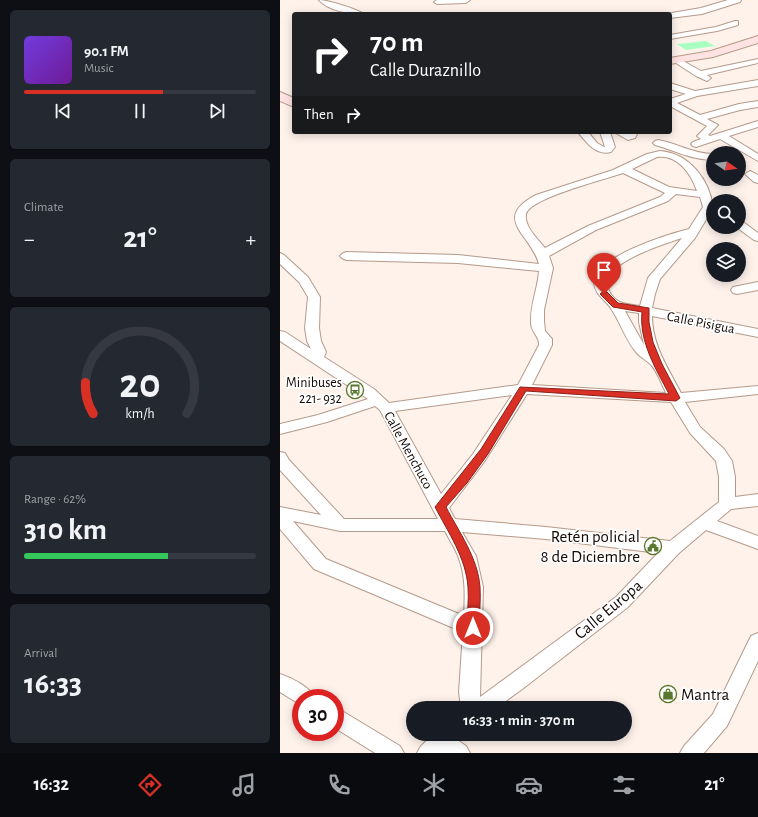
<!DOCTYPE html>
<meta charset="utf-8">
<style>
body{margin:0;font-family:"Alegreya Sans",sans-serif;background:#242831;color:#f1f3f6;height:100vh;display:flex;flex-direction:column;font-size:15px;white-space:nowrap}
*{box-sizing:border-box;margin:0}
p{font-size:13px;color:#9ea1a6}
.icon{flex:none;width:22px;height:22px;fill:none;stroke:currentColor;stroke-width:2;stroke-linecap:round;stroke-linejoin:round}
.map{position:relative;flex:1;overflow:hidden}
.side{display:flex;flex-direction:column;gap:10px;padding:10px;background:#0d0f14;width:280px}
.side>*{flex:none}
.hud{position:absolute;left:12px;top:12px;width:380px;height:122px;border-radius:4px;box-shadow:0 2px 10px #0003;background:#202124;color:#fff;overflow:hidden}
.needle{width:26px;rotate:103deg}
.tools{position:absolute;left:426px;top:146px;display:grid;gap:8px}
.tools a{display:grid;place-items:center;width:40px;height:40px;border-radius:50%;background:#171b24;box-shadow:0 2px 10px #0003;font-size:20px}
.speed{position:absolute;left:12px;top:689px;display:flex;gap:8px;font-size:20px;font-weight:700;text-align:center}
.speed>*{display:grid;place-content:center;width:52px;height:52px;border-radius:50%;background:#171b24;box-shadow:0 2px 10px #0003;line-height:1}
.speed .limit{border:6px solid #d22;background:#fff;color:#111}
.pin{position:absolute;display:grid;place-items:center;width:34px;height:34px;color:#fff;margin:-41px -17px;border-radius:50% 50% 50% 0;rotate:-45deg;box-shadow:0 0 4px #0007}
.pin .icon{rotate:45deg}
.me{position:absolute;width:44px;margin:-22px;rotate:0deg;stroke-linejoin:round;filter:drop-shadow(0 0 3px #0008)}
.turn{display:flex;align-items:center;gap:14px;height:84px;padding:0 12px;font-size:18px}
.turn .icon{width:52px;height:52px;stroke-width:2.5}
.turn b{display:block;font-size:28px;line-height:34px}
.then{display:flex;align-items:center;height:38px;padding:0 12px;background:#0003;gap:8px;font-size:15px}
.big{font-size:30px;font-weight:700;line-height:1.1}
.side .card{flex:1;display:flex;flex-direction:column;justify-content:center;gap:6px;min-width:0;padding:0 14px;border-radius:6px;background:#242831}
.side .dial{align-items:center;gap:0}
.dial svg{height:104px;overflow:visible;fill:none;stroke:#363941;stroke-width:7;stroke-linecap:round;text-anchor:middle}
.dial text{fill:#f1f3f6;stroke:none}
.song{display:flex;align-items:center;gap:12px}
.cover{width:48px;height:48px;border-radius:6px;background:linear-gradient(135deg,hsl(260 70% 55%),hsl(280 70% 35%))}
.played{height:4px;border-radius:2px;background:linear-gradient(90deg,#d93025 60%,#363941 60%)}
.keys{display:flex;justify-content:space-around;direction:ltr}
.heat{display:flex;justify-content:space-between;align-items:center;font-size:22px;direction:ltr}
.charge{height:6px;border-radius:3px;background:linear-gradient(90deg,#34c759 62%,#363941 0)}
.trip{position:absolute;left:126px;top:701px;width:226px;height:40px;border-radius:20px;background:#171b24;box-shadow:0 2px 10px #0003;font-weight:700;line-height:40px;text-align:center}
.tab-bar{display:flex;height:64px;justify-content:space-around;align-items:center;background:#090b0e;color:#9ea1a6}
.tab-bar .icon{width:28px;height:28px}
.tab-bar .current{color:#d93025}
.tab-bar b{font-size:18px;color:#f1f3f6}
main{display:flex;flex:1;min-height:0}
.map>svg:first-child{display:block}
.green{fill:#a8ffc1}
.lines{fill:none;stroke-linecap:round;stroke-linejoin:round}
.minor-casing{stroke:#b59a8a;stroke-width:2}
.tertiary-casing{stroke:#b59a8a;stroke-width:2}
.secondary-casing{stroke:#b59a8a;stroke-width:2}
.minor{fill:#fff;fill-rule:evenodd}
.tertiary{fill:#fff;fill-rule:evenodd}
.secondary{fill:#fee3e2;fill-rule:evenodd}
.route{fill:#d93025;stroke:#8d1f18}
.labels{text-anchor:middle;stroke-width:3.5;stroke-linejoin:round;paint-order:stroke}
.street-label{font-size:14px;fill:#130905;stroke:#fff}
.poi-label{font-size:14px;fill:#130905;stroke:#fff;text-anchor:end}
.near-poi-label{font-size:17px;fill:#130905;stroke:#fff;text-anchor:end}
.near-street-label{font-size:17px;fill:#130905;stroke:#fff}
</style>
<main>
<section class="side">
<div class="card">
<div class="song"><i class="cover"></i><div><b>90.1 FM</b><p>Music</p></div></div>
<div class="played"></div>
<div class="keys"><svg class="icon" aria-label="previous" viewBox="0 0 24 24"><path d="M18 5L8 12l10 7zM5 5v14"/></svg><svg class="icon" aria-label="pause" viewBox="0 0 24 24"><path d="M8 5v14M16 5v14"/></svg><svg class="icon" aria-label="next" viewBox="0 0 24 24"><path d="M6 5l10 7-10 7zM19 5v14"/></svg></div>
</div>
<div class="card"><p>Climate</p>
<div class="heat"><a>−</a><b class="big">21°</b><a>+</a></div>
</div>
<div class="card dial"><svg viewBox="0 0 100 80">
<path d="M14 69A42 42 0 1 1 86 69"/>
<path d="M14 69A42 42 0 0 1 8 45" stroke="#d93025"/>
<text x="50" y="56" font-size="32" font-weight="700">20</text>
<text x="50" y="72" font-size="11">km/h</text>
</svg></div>
<div class="card"><p>Range · 62%</p><b class="big">310 km</b><div class="charge"></div></div>
<div class="card"><p>Arrival</p><b class="big">16:33</b></div>
</section>
<div class="map">
<svg width="478" height="753" viewBox="0 0 478 753">
<rect width="100%" height="100%" fill="#fef2eb"/>
<path class="green" d="M426 41 435 46 406 50 397 44Z"/>
<g class="lines">
<g class="minor-casing">
<path id="minor" d="M39 0C47 0 77 9 84 14 69 14 49 11 39 0Z
M190 0 186 3 157 4 154 2 157 0Z
M455 21H458V25L437 31 390 39V35L436 27Z
M478 59V63L427 75 431 78 427 81 416 76 396 63 400 61H403L421 71Z
M478 80V86L417 96 397 103 420 115 459 104 478 101V107L460 110 427 119 438 125 428 135 430 136 478 121V127L449 136 478 154V161L440 139 416 147 413 146 411 144 413 142 421 139 417 136 427 126 390 106V99L406 94 390 89V83L415 91Z
M298 132H308L317 143 324 147H325L320 132H330L335 147 331 152C316 156 307 143 298 132Z
M334 132H358L355 138 348 140Z
M378 140C397 143 413 154 433 154V160C412 160 394 150 375 145L373 143 375 141Z
M380 151C409 153 430 180 433 208L415 238 380 279 375 294 372 308 478 329V337L372 316C372 345 388 368 401 393L478 386V394L405 402 420 427 444 449 452 461 455 477V497L478 494V506L451 509 437 521 478 536V549L426 530 399 553 348 607 241 690 216 708H181L179 692 183 632 34 569 0 529V507L41 515 0 470V452L5 453 9 460 64 519H158L100 410 95 406 47 422 0 434V424L38 415 88 399 0 341V331L5 332 31 349 27 341 25 328 28 297 19 282 0 264V253L4 255 28 277 40 297 39 328 41 341 46 352 44 357 94 389 109 403 238 385 259 345C260 337 251 332 251 323 250 305 258 288 259 271L178 263 66 260 62 258 60 256 62 254 66 252 178 255 259 264C251 234 211 219 256 195L333 170 367 154ZM377 157C398 154 411 174 417 191L389 187 352 169ZM343 173 385 193 380 197 308 226 265 248C258 239 244 227 246 214 250 198 326 179 343 173ZM396 194 420 197 423 207 409 229C389 234 314 257 314 282 314 293 324 299 330 307 340 321 345 339 356 352 361 358 368 361 372 366 378 373 382 385 386 393L252 385 272 345V339L265 331 264 321V310L273 268 269 256 316 230 388 201ZM402 238 368 278 360 306C354 305 346 305 340 302 331 298 325 286 327 277 340 258 381 245 402 238ZM345 311 359 313V322L364 345ZM247 394 391 402 410 433 436 461 439 477V502L390 541 266 527 175 519 169 508 204 462ZM232 395 193 454 161 494 115 411ZM13 521 60 531H165C169 539 175 548 178 556 186 576 185 596 184 616L46 559ZM182 532 266 539 378 553 336 597 200 697 203 587 196 556Z
M470 171 478 175V183L474 182 465 174Z
M459 221 463 222 478 233V241L474 240 456 227H459Z
M478 282V290L457 294 453 293 451 290 453 287Z
M478 633V661L447 726 424 753H400L404 746 433 714 471 636Z
M0 674C12 678 30 687 35 698H21V705L0 692Z
M55 708 62 711 120 746 124 753H95L55 728Z
M154 734H178L176 739 186 746 190 753H137L141 746Z"/>
</g>
<g class="tertiary-casing">
<path id="tertiary" d="M448 0H461L460 2 422 14 390 18V14H386L421 8Z"/>
</g>
<g class="secondary-casing">
<path id="secondary" d="M478 36V43L433 57 390 64V58L431 51Z
M0 92 14 98V107L0 101Z"/>
</g>
<use href="#minor" class="minor"/>
<use href="#tertiary" class="tertiary"/>
<use href="#secondary" class="secondary"/>
</g>
<path class="route" d="M324 291 327 292 338 303 369 308V322L373 342 382 364 400 398 396 401 246 391 208 454 187 483 166 507C179 532 198 558 200 587 201 601 199 615 199 628L197 631 193 633 189 631 187 628C187 614 189 601 188 587 186 558 168 532 155 507L201 449 240 387 389 394C376 369 359 342 362 312L333 307 320 294Z"/>
<defs>
<g id="bus-ring" transform="scale(0.9)"><circle r="9.5" fill="#fff" stroke="#59782e" stroke-width="1.5"/><path d="M-5-6H5V4H4V6H2V4H-2V6H-4V4H-5ZM-3.5-4V0h7V-4ZM-3.5 1.2v1.5H-2V1.2ZM2 1.2v1.5H3.5V1.2Z" fill="#59782e"/></g>
<g id="civic-ring" transform="scale(0.9)"><circle r="9.5" fill="#fff" stroke="#59782e" stroke-width="1.5"/><path d="M-.6-6.5H3V-4.5H.6V-3L4-1V1h2V6H-6V1h2V-1L-.6-3ZM-1.2 2.5V6h2.4V2.5Z" fill="#59782e"/></g>
<g id="shop-ring" transform="scale(0.9)"><circle r="9.5" fill="#fff" stroke="#59782e" stroke-width="1.5"/><path d="M-5-2.5h2.3a2.7 3.5 0 0 1 5.4 0H5L5.5 6h-11ZM-1.5-2.5h3a1.5 2.3 0 0 0-3 0Z" fill="#59782e"/></g>
</defs>
<g fill-rule="evenodd">
<use href="#bus-ring" x="75" y="390"/>
<use href="#civic-ring" x="373" y="546"/>
<use href="#shop-ring" x="388" y="694"/>
</g>
<g class="labels">
<g class="street-label">
<text transform="translate(421 322) rotate(11)" y="5">Calle Pisigua</text>
<text transform="translate(129 450) rotate(61)" y="5">Calle Menchuco</text>
</g>
<g class="poi-label">
<text x="62" y="387">Minibuses<tspan x="62" dy="16">221- 932</tspan></text>
</g>
<g class="near-poi-label">
<text x="360" y="542">Retén policial<tspan x="360" dy="20">8 de Diciembre</tspan></text>
<text x="401" y="700" text-anchor="start">Mantra</text>
</g>
<g class="near-street-label">
<text transform="translate(328 609) rotate(-40)" y="6">Calle Europa</text>
</g>
</g>
</svg>
<div class="tools">
<a><svg class="needle" viewBox="-14 -14 28 28"><path d="M0-13l5 13h-10z" fill="#e53935"/><path d="M0 13l5-13h-10z" fill="#9ea1a6"/></svg></a>
<a><svg class="icon" aria-label="search" viewBox="0 0 24 24"><circle cx="10" cy="10" r="6"/><path d="M15 15l6 6"/></svg></a>
<a><svg class="icon" aria-label="layers" viewBox="0 0 24 24"><path d="M12 4l9 5-9 5-9-5zM3 14l9 5 9-5"/></svg></a>
</div>
<div class="speed"><div class="limit">30</div></div>
<div class="pin" style="left:324px;top:294px;background:#d93025"><svg class="icon" aria-label="arrive" viewBox="0 0 24 24"><path d="M6 21V4h12l-3 4 3 4H6"/></svg></div>
<svg class="me" style="left:193px;top:628px" viewBox="-20 -20 40 40"><circle r="17" fill="#d93025" stroke="#fff" stroke-width="3"/><path d="M0-11L8 9 0 5-8 9z" fill="#fff"/></svg>
<div class="trip">16:33 · 1 min · 370 m</div>
<div class="hud">
<div class="turn"><svg class="icon" aria-label="right" viewBox="0 0 24 24"><path d="M7 20v-9h11M14 6l5 5-5 5"/></svg><div><b>70 m</b>Calle Duraznillo</div></div>
<div class="then">Then<svg class="icon" aria-label="right" viewBox="0 0 24 24"><path d="M7 20v-9h11M14 6l5 5-5 5"/></svg></div>
</div>
</div>
</main>
<nav class="tab-bar">
<b>16:32</b>
<svg class="icon current" aria-label="directions" viewBox="0 0 24 24"><path d="M12 3l9 9-9 9-9-9zM9 14v-3h6M13 9l2 2-2 2"/></svg>
<svg class="icon" aria-label="music" viewBox="0 0 24 24"><path d="M9 18V5l10-2v13"/><circle cx="6" cy="18" r="3"/><circle cx="16" cy="16" r="3"/></svg>
<svg class="icon" aria-label="phone" viewBox="0 0 24 24"><path d="M5 4h4l2 5-3 2q2 4 5 5l2-3 5 2v4C11 20 4 13 5 4z"/></svg>
<svg class="icon" aria-label="climate" viewBox="0 0 24 24"><path d="M12 3v18M4 7l16 10M4 17L20 7"/></svg>
<svg class="icon" aria-label="car" viewBox="0 0 24 24"><path d="M5 17H2v-5l4-1 3-4h7l3 4 3 1v5h-3M9 17h6M6 11h13"/><circle cx="7" cy="17" r="2"/><circle cx="17" cy="17" r="2"/></svg>
<svg class="icon" aria-label="filters" viewBox="0 0 24 24"><path d="M4 7h16M4 17h16"/><circle cx="9" cy="7" r="2"/><circle cx="15" cy="17" r="2"/></svg>
<b>21°</b>
</nav>
